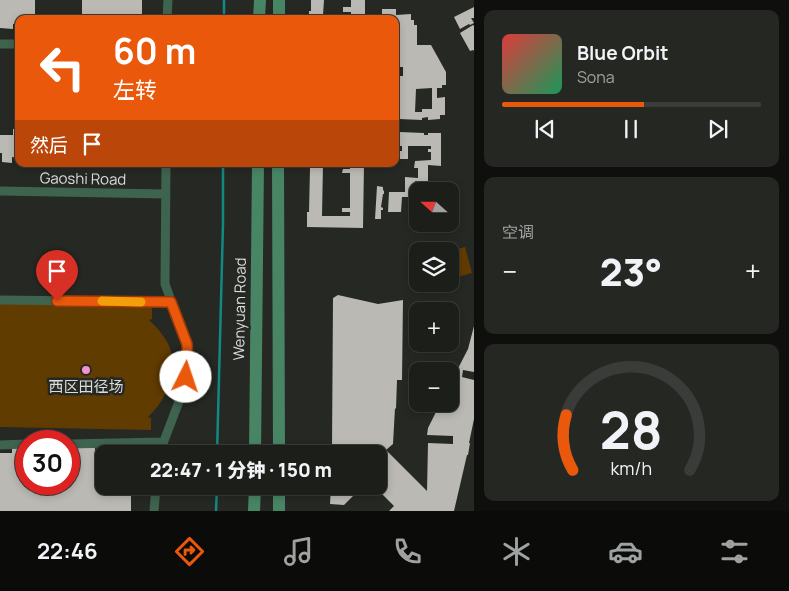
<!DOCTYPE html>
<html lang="zh">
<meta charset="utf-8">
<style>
body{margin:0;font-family:Manrope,"Noto Sans SC",sans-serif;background:#252723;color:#f1f3f6;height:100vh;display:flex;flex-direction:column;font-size:19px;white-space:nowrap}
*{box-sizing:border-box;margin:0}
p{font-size:16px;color:#a0a2a2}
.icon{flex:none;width:28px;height:28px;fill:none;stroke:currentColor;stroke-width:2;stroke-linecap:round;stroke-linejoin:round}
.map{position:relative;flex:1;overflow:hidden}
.details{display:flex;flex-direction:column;gap:10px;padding:10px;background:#0f100e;width:315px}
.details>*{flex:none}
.hud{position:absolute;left:15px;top:15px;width:384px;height:152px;border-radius:10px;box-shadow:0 2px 8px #0003,0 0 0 1px #3a3c39;background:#ea580c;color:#fff;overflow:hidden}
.needle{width:32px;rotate:291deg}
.buttons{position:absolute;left:409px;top:182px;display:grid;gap:10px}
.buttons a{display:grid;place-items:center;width:50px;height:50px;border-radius:10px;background:#1c1e1a;box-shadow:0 2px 8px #0003,0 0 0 1px #3a3c39;font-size:25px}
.speed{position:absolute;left:15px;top:430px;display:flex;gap:10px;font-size:25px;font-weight:700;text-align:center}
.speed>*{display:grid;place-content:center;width:65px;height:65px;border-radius:50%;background:#1c1e1a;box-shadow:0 2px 8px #0003,0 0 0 1px #3a3c39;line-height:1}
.speed .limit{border:8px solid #d22;background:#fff;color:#111}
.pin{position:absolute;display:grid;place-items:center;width:42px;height:42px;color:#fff;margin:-51px -21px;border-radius:50% 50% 50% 0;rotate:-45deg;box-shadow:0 0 5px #0007}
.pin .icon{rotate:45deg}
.me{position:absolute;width:55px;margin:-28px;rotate:4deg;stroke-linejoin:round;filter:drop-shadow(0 0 4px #0008)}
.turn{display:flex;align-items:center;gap:18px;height:105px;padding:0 15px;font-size:22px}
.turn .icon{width:65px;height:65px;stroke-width:2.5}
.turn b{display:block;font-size:35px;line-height:42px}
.then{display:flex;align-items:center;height:48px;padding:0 15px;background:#0003;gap:10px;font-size:19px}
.big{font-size:38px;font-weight:800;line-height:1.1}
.details .widget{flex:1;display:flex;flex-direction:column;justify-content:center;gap:8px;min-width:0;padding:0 18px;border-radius:10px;background:#252723}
.details .dial{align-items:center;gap:0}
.dial svg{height:130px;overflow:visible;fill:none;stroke:#3a3c39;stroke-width:7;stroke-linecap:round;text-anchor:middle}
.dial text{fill:#f1f3f6;stroke:none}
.song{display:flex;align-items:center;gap:15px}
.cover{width:60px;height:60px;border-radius:8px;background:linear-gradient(135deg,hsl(0 70% 55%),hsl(150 70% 35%))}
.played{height:5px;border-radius:2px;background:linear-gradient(90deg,#ea580c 55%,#3a3c39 55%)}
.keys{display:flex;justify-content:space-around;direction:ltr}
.heat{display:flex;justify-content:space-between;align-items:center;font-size:28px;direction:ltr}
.trip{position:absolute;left:95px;top:445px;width:292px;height:50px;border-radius:10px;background:#1c1e1a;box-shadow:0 2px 8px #0003,0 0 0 1px #3a3c39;font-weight:800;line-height:50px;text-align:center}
.tabs{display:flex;height:80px;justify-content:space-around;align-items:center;background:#0b0c0a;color:#a0a2a2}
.tabs .icon{width:35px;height:35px}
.tabs .active{color:#ea580c}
.tabs b{font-size:22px;color:#f1f3f6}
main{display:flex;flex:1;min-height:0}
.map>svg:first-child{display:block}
.green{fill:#613c00}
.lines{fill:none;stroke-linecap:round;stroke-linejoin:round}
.stream{stroke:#128983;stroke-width:2.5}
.building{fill:#bab9b3;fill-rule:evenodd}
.minor{stroke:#3e634f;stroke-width:9}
.secondary{stroke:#488565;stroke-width:12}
.route-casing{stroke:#983908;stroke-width:12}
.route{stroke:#ea580c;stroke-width:9}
.slow{stroke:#f59e0b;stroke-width:9}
.poi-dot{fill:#f690cf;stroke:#252823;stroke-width:2}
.labels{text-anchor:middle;stroke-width:5;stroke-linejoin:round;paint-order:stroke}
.street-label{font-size:15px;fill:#dbddda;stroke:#252823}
.poi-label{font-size:15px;fill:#dbddda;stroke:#252823}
</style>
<main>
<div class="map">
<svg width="474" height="511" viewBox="0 0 474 511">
<rect width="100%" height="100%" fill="#252823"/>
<path class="green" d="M465 247 472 273 450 279V251Z
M0 302 152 306V319L149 320C157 327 169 341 171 352 176 376 166 400 148 417L151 418V430L0 427Z"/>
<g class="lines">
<path class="stream" d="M224 19V0
M217 454 223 224V164
M216 511 217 486"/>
</g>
<path class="building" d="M0 0H35V19H19V24H13V29L0 28Z
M82 0H142V19H82Z
M311 0H324L323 15H351V12H343V7H351V0H365V19H309V11H311Z
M474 7V18H471L474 23 470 25 469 24 460 29 454 17Z
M382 9H396V15L411 14V20H414V25H417V45H431L446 72V85H442V88H437V98L445 97V115H440V119L428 120V117L422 118V120L399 119 400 76H403V67H395V19H389V15H382ZM432 88V109H422V112H415L416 89Z
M473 25 474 26V51L473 50 470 51 460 33Z
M13 129H19V158L12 157V163L2 162V153H0V135H13Z
M400 132 424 133V135H428V133H441V166L428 165V182L415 181V197H402L401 212H388L389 192H405V177L418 178V168H414L415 161 431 160V152H428V149H431V146H408V159H400V151H402V146H400Z
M94 164H136V167L94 165Z
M308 164H323L322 216H350V212H342V208H350V173H342L343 169H350V164H364L363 228 307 227V212H309L310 168H308Z
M377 186 383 187V190L384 191V194H383L381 207 383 208V210H381V219H375Z
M338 295 378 304 403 300 402 380H397L396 409 395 408 393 444 386 450 427 491 428 443 453 444V436L427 435 428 428 440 404H450V384L468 349 474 326V372L463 370 462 377 474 380V419L469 443H470L468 455H467L454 511H389L394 506 374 486H379V454H334V449L332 447 333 298Z
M422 302H431L433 311H422Z
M450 331 457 332 458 334 450 352 445 353 444 352V344H450Z
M423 365 438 368 439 371H422Z
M12 446H26V484H69V447L95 448V456H104V486H131V511H0V453H12Z
M331 486H363L344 505 330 504Z"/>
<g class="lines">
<path class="minor" d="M167 19 168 0
M0 44H19
M0 191 166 194
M0 300 171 302
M69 444 163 442
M0 445 26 444
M159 454 183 391 188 363 187 344 165 284 166 164
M154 511 156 486"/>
<path class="secondary" d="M259 19 260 0
M279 19V0
M278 164 279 454
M255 454 258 164
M279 486V511
M254 511 255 486"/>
</g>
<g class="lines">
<g class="route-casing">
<path id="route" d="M57 301 171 302 187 344 188 363 186 377"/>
</g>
<use href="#route" class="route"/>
<path class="slow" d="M102 301 141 302"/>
</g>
<circle class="poi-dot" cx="86" cy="370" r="5"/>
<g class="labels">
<g class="street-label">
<text transform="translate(83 179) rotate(1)" y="5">Gaoshi Road</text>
<text transform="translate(240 309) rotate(-89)" y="5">Wenyuan Road</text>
</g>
<g class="poi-label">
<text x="86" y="392">西区田径场</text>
</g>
</g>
</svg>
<div class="buttons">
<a><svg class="needle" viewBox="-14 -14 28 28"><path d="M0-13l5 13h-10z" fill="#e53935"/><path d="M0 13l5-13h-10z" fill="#a0a2a2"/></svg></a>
<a><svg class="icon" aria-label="layers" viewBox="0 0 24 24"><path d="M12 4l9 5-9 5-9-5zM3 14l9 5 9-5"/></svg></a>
<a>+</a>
<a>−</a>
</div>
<div class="speed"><div class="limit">30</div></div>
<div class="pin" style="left:57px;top:301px;background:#d93025"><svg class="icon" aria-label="arrive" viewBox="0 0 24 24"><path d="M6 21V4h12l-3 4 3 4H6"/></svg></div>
<svg class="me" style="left:186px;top:377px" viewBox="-20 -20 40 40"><circle r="19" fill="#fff"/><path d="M0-13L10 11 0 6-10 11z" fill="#ea580c"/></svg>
<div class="trip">22:47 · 1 分钟 · 150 m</div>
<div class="hud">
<div class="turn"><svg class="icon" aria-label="left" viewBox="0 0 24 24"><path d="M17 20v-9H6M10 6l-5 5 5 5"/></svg><div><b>60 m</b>左转</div></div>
<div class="then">然后<svg class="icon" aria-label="arrive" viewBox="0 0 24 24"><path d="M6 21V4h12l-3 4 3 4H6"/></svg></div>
</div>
</div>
<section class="details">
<div class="widget">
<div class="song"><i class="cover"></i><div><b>Blue Orbit</b><p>Sona</p></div></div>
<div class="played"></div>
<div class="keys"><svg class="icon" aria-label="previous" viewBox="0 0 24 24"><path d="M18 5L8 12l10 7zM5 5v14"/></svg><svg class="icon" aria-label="pause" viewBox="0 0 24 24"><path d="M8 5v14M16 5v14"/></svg><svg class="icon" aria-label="next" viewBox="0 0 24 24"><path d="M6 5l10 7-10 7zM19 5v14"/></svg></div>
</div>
<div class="widget"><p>空调</p>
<div class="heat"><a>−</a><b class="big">23°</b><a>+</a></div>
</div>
<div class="widget dial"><svg viewBox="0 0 100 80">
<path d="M14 69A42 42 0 1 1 86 69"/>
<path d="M14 69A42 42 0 0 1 10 35" stroke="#ea580c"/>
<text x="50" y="56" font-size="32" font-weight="700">28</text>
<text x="50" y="72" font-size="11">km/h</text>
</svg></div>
</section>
</main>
<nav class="tabs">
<b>22:46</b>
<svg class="icon active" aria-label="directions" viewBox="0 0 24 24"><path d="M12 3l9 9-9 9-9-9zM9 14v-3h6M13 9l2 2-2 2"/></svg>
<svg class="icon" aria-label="music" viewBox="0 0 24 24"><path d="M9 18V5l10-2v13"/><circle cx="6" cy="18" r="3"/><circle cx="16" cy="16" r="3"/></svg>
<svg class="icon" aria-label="phone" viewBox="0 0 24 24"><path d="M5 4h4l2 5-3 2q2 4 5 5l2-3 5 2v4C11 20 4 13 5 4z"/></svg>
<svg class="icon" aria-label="climate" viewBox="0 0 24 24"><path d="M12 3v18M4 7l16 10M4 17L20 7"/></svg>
<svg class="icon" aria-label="car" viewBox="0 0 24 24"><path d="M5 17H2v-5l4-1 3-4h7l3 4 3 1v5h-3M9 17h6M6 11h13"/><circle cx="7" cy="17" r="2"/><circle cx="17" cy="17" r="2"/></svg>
<svg class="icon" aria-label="filters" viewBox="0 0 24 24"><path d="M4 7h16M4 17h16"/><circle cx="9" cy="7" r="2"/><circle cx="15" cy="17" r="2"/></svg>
</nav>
